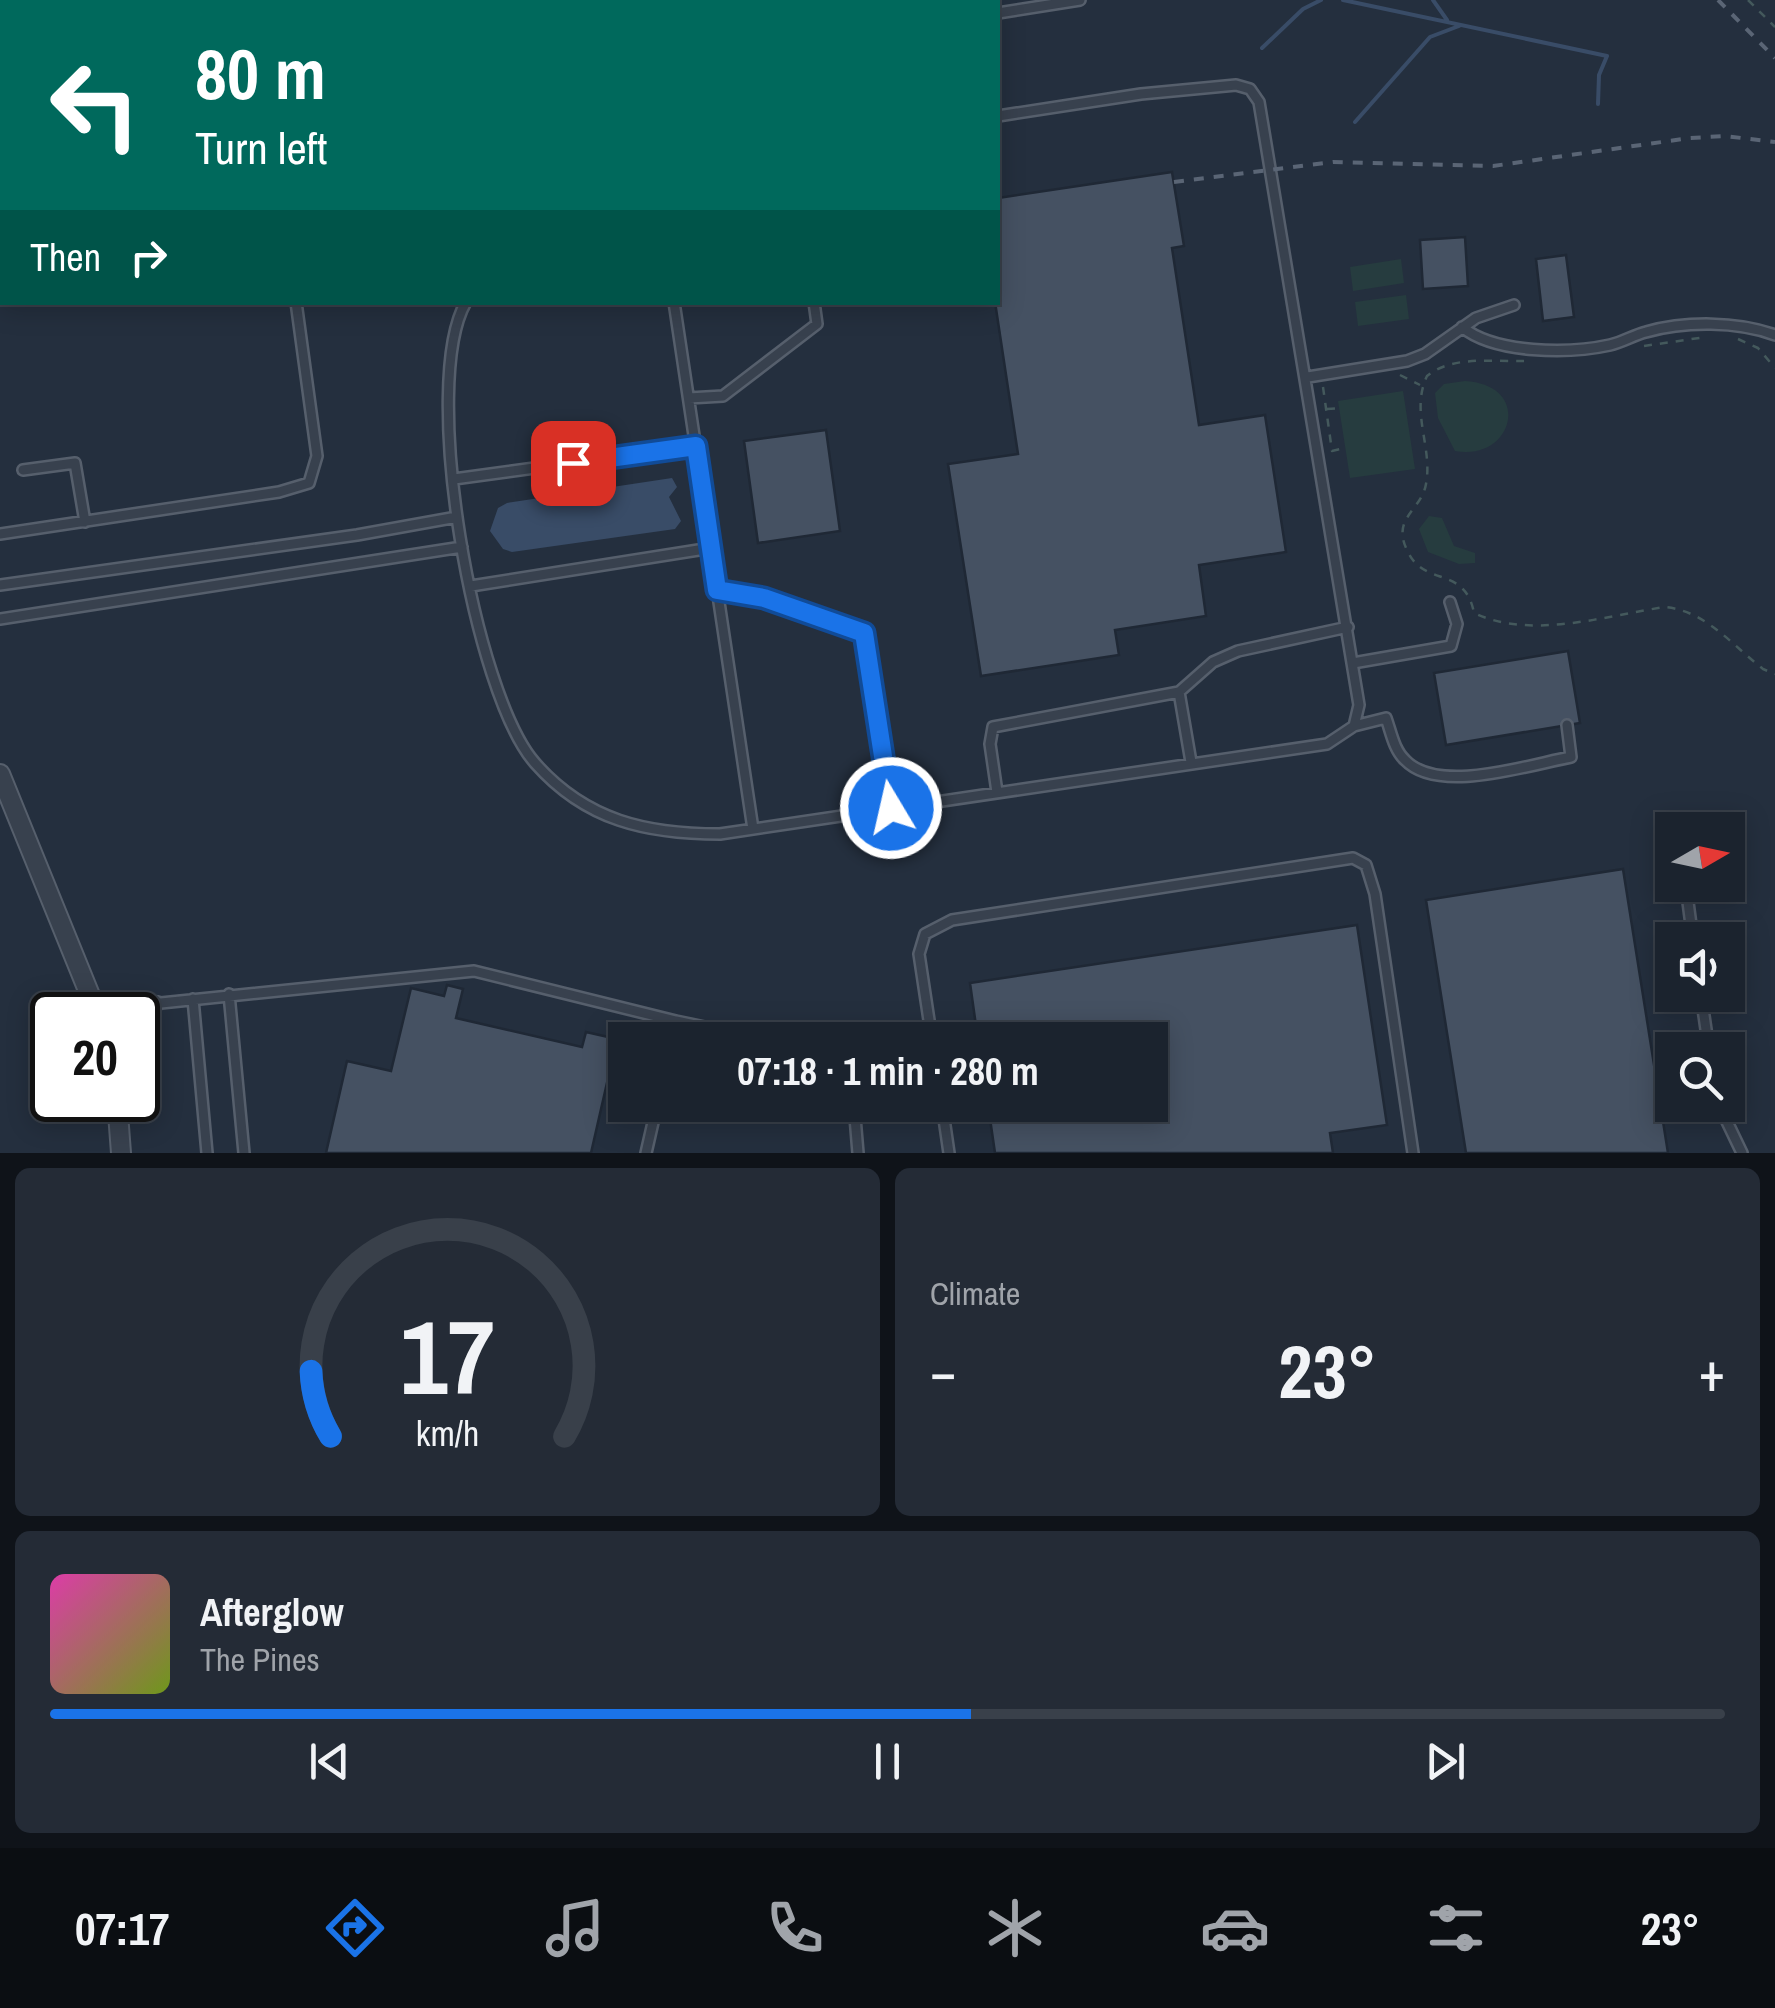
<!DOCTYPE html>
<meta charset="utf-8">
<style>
body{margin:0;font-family:"Archivo Narrow",sans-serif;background:#242b36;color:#f1f3f6;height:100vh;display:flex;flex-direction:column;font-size:38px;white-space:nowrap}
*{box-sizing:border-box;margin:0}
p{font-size:32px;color:#a0a4aa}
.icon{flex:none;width:55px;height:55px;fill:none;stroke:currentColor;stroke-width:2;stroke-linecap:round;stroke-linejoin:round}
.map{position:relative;height:1153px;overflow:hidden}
.side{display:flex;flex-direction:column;gap:15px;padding:15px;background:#0f1319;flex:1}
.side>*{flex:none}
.banner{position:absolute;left:0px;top:0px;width:1000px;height:305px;box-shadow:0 5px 25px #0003,0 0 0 2px #39404a;background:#00695c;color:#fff;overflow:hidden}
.needle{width:65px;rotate:81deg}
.controls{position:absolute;left:1655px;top:812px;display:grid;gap:20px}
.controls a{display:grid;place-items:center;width:90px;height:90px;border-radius:0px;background:#1b232e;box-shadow:0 5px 25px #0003,0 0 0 2px #39404a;font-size:50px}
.speed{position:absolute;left:30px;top:992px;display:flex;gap:20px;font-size:50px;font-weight:700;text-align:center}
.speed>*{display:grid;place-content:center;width:130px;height:130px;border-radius:50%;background:#1b232e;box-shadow:0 5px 25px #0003,0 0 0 2px #39404a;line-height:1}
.speed .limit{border:5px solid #111;border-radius:15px;background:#fff;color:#111}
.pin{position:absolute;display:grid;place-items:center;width:85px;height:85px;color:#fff;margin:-42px;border-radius:20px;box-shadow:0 5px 15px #0006}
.me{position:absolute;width:110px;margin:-55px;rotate:351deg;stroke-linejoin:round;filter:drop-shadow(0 0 8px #0008)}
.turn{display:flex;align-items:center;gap:35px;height:210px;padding:0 30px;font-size:45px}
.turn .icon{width:130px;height:130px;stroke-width:2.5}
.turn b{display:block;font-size:70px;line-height:85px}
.then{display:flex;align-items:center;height:95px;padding:0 30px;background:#0003;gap:20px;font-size:38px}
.big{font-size:75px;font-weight:700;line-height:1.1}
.side .card{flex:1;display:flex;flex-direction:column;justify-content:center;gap:15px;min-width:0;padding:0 35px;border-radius:15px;background:#242b36}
.side .dial{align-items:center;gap:0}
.dial svg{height:260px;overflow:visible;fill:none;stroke:#39404a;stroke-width:7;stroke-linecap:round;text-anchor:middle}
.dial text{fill:#f1f3f6;stroke:none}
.song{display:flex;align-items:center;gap:30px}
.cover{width:120px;height:120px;border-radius:15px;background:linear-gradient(135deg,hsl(320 70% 55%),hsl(80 70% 35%))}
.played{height:10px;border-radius:5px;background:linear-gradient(90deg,#1a73e8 55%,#39404a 55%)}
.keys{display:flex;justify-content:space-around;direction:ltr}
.heat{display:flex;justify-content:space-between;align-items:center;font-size:55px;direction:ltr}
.side .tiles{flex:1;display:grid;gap:15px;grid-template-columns:1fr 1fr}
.card:last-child{grid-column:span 2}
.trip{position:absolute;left:608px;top:1022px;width:560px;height:100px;border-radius:0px;background:#1b232e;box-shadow:0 5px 25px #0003,0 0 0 2px #39404a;font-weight:700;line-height:100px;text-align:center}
.tabs{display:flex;height:160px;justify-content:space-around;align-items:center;background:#0b0e12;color:#a0a4aa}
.tabs .icon{width:70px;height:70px}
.tabs .current{color:#1a73e8}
.tabs b{font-size:45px;color:#f1f3f6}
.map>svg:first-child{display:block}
.green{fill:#263c3f}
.water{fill:#394c67}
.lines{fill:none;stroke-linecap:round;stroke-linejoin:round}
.stream{stroke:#394c67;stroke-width:4}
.building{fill:#455162;stroke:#1f2835;stroke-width:2.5}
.service-casing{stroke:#565f6c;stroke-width:14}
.minor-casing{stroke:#565f6c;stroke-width:22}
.path{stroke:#44595c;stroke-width:2.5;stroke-dasharray:8 8;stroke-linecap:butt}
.service{stroke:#38414e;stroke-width:9}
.minor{stroke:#38414e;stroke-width:18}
.rail{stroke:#5a6575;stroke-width:4;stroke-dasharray:10 10;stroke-linecap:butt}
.route-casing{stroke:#114b97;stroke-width:25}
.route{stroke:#1a73e8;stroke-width:18}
</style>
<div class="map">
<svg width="1775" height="1153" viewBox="0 0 1775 1153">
<rect width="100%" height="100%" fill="#242f3e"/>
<path class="green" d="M1401 259 1404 283 1353 291 1350 267Z
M1406 295 1409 319 1358 326 1355 302Z
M1465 381C1534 385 1513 462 1455 451L1438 418 1435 393 1444 384Z
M1403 391 1415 469 1350 478 1338 401Z
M1429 516 1442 518 1454 546 1475 553V563L1459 564 1428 552 1419 529Z"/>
<path class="water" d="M672 478 677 487 669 497 681 521 675 529 512 552 503 549 490 531 498 508 507 503Z"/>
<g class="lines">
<path class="stream" d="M1343 0 1607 56 1599 75 1598 104
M1433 0 1447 20
M1262 48 1303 9 1321 0
M1355 122 1430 37 1459 26"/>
</g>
<path class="building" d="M0 0H756L2 2 0 112Z
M1172 172 1184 246 1172 248 1199 425 1265 415 1286 552 1199 565 1206 616 1115 630 1119 655 981 676 948 464 1018 454 995 302 998 198Z
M1465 237 1468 286 1423 289 1420 240Z
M1566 255 1574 317 1543 321 1536 259Z
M826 430 840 531 758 543 744 441Z
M1568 651 1580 723 1446 745 1434 673Z
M1623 869 1668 1153H1466L1426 900Z
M1357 925 1387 1125 1330 1133 1333 1153H995L988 1105H1150V1040H978L970 983Z
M447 985 463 989 456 1018 582 1047 586 1032 617 1039 591 1153H326L347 1061 391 1071 411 988 444 996Z"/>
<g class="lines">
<g class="service-casing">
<path id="service" d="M998 13 1080 0
M0 165H2
M0 271H2
M466 302C419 383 474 694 535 763 586 821 647 834 720 834L1327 744 1354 726 1359 705 1259 102 1250 89 1236 85 1141 94 998 116
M674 302 753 829
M1462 327C1495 354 1569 354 1610 345 1623 342 1634 335 1646 332 1685 321 1737 321 1775 335
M1308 377 1407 361 1425 354 1476 318 1514 305
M689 398 723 396 817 324 814 302
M23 470 75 463 85 522
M454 479 696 446
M0 534 279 492 309 483 317 456 296 302
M0 585 357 535 457 517
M471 586 711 548
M717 590 764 597 864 633 891 808
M0 619 462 547
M1353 663 1451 646 1457 624 1450 602
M1179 692 1191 762
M1354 726 1386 718C1391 732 1394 750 1405 760 1438 795 1528 765 1571 757L1567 725
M997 792 990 744 993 727 1179 692 1213 662 1238 651 1348 627
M1686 887 1693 940
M229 994 244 1153
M1701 995 1709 1050
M94 999 158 1002
M193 999 207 1153
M138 1016 161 1003 474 971 676 1021 672 1040
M676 1021 766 1040
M932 1040 919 954 925 934 952 920 1353 858 1366 865 1375 894 1413 1153
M854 1105 858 1153
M942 1105 949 1153
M1719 1105 1742 1153
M646 1153 657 1105"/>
</g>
<g class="minor-casing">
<path id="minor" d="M0 774 98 1015
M117 1100 121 1153"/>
</g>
<path class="path" d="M1748 0 1775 27
M1738 339 1758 348 1775 368
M1644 346 1706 337
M1524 361C1492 362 1453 355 1427 376 1410 412 1433 447 1426 484 1421 512 1389 518 1409 554 1427 587 1465 566 1474 613 1531 640 1604 616 1665 607 1706 611 1732 645 1763 669L1775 674
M1400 375 1420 385
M1323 387 1332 451 1345 448
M1327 409 1340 408"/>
<use href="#service" class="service"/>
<use href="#minor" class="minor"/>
<path class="rail" d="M1718 0 1775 58
M1174 182 1333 162 1493 166 1690 138 1725 136 1775 142"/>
</g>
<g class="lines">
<g class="route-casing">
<path id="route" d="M573 463 696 446 717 590 764 598 864 633 891 808"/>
</g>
<use href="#route" class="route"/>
</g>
</svg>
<div class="controls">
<a><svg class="needle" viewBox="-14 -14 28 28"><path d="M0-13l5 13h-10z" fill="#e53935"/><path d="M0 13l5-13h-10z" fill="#a0a4aa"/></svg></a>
<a><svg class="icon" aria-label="sound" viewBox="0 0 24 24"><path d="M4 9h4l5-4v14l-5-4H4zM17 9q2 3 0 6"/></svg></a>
<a><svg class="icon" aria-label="search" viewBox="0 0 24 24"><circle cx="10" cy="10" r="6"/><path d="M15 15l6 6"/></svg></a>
</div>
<div class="speed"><div class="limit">20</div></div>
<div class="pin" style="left:573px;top:463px;background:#d93025"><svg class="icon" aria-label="arrive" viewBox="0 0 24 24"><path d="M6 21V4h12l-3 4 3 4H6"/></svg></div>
<svg class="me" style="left:891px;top:808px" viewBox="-20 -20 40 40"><circle r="17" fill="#1a73e8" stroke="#fff" stroke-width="3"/><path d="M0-11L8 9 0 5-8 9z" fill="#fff"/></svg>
<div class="trip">07:18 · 1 min · 280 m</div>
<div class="banner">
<div class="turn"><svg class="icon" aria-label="left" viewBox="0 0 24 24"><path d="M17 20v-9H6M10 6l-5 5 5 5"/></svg><div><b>80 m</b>Turn left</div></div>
<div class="then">Then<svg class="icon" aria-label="right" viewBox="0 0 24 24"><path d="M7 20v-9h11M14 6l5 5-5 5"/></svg></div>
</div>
</div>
<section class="side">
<div class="tiles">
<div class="card dial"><svg viewBox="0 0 100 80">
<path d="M14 69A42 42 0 1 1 86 69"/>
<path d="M14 69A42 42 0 0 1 8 49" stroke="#1a73e8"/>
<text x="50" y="56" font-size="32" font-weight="700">17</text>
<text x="50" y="72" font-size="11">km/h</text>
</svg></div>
<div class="card"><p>Climate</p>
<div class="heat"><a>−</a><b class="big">23°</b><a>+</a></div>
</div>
<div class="card">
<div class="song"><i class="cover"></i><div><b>Afterglow</b><p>The Pines</p></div></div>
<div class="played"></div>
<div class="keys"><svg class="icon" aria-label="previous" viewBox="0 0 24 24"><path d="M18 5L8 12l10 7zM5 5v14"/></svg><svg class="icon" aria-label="pause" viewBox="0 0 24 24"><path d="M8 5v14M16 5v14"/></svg><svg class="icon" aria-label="next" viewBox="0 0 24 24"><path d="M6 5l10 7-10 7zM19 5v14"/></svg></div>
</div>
</div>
</section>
<nav class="tabs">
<b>07:17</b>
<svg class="icon current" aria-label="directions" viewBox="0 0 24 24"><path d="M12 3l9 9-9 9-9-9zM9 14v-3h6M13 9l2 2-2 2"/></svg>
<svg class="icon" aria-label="music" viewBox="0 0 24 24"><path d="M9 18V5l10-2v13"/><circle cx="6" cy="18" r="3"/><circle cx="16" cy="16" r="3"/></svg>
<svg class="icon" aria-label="phone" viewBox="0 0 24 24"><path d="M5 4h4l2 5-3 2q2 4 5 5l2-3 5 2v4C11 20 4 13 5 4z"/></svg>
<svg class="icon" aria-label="climate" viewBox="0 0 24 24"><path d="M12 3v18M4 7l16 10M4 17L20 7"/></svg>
<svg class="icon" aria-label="car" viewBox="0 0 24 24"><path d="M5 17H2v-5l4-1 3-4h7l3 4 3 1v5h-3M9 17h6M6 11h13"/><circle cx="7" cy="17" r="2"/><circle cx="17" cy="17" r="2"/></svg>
<svg class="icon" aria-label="filters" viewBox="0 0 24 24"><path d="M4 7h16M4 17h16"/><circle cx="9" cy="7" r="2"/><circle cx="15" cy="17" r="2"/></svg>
<b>23°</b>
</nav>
